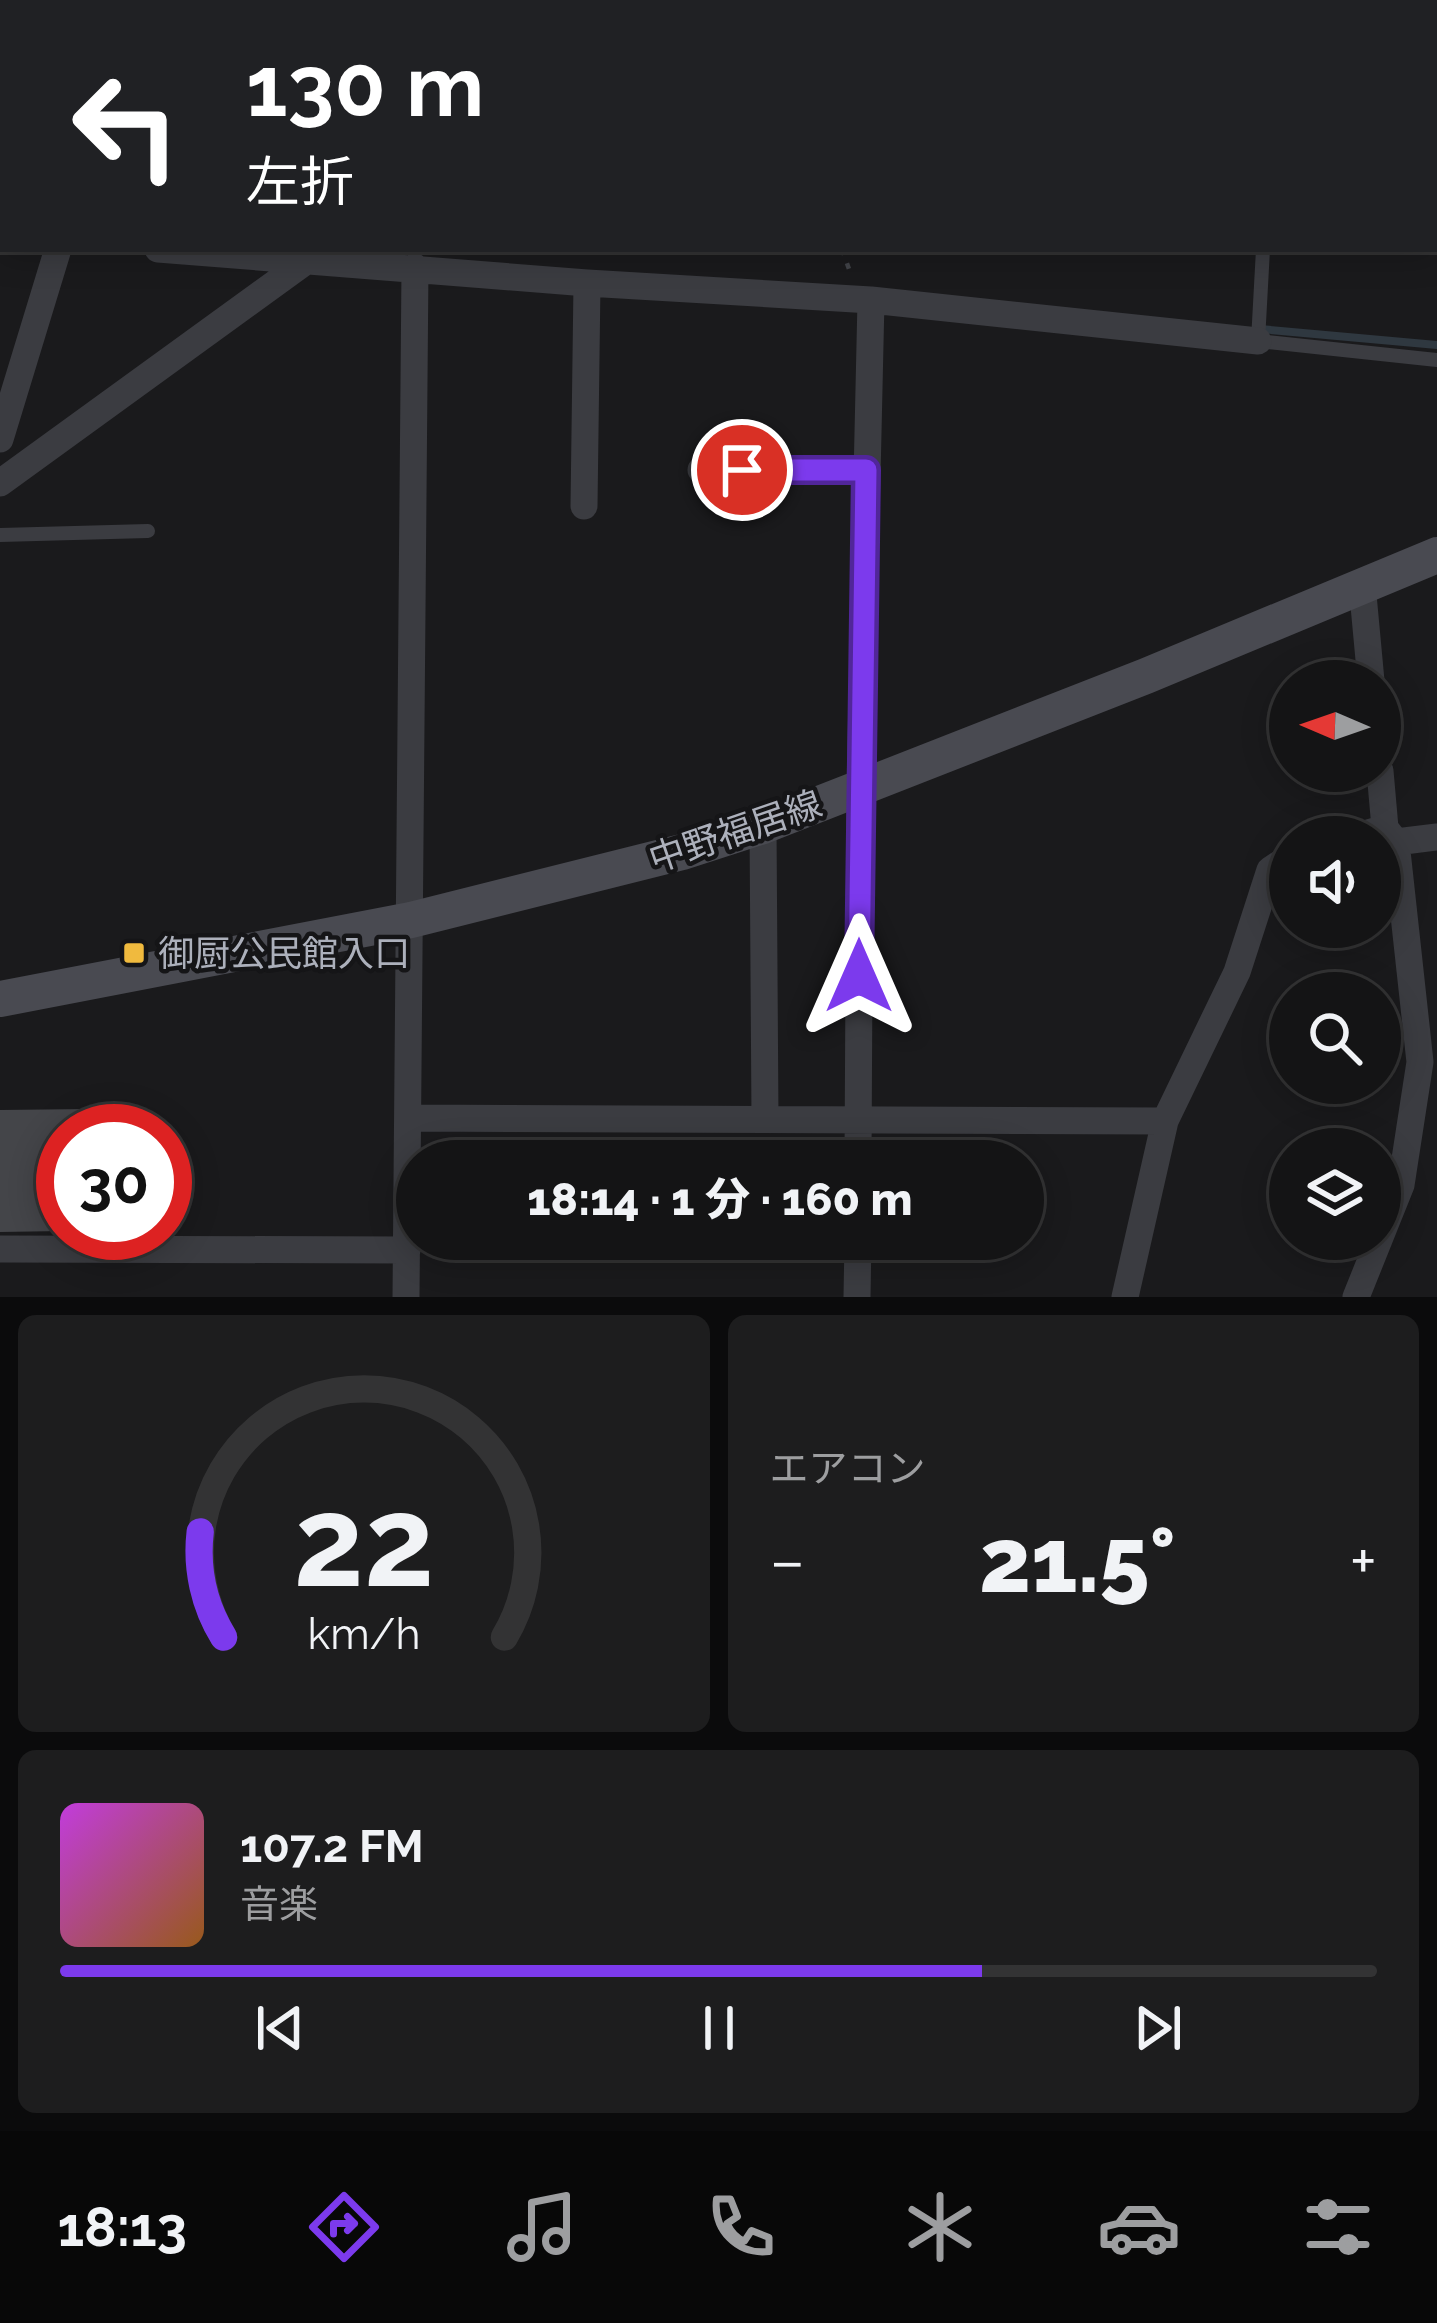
<!DOCTYPE html>
<html lang="ja">
<meta charset="utf-8">
<style>
body{margin:0;font-family:Raleway,"Noto Sans JP",sans-serif;background:#1d1d1e;color:#f1f3f6;height:100vh;display:flex;flex-direction:column;font-size:45px;white-space:nowrap}
*{box-sizing:border-box;margin:0}
p{font-size:39px;color:#9d9ea0}
.icon{flex:none;width:66px;height:66px;fill:none;stroke:currentColor;stroke-width:2;stroke-linecap:round;stroke-linejoin:round}
.map{position:relative;height:1297px;overflow:hidden}
.details{display:flex;flex-direction:column;gap:18px;padding:18px;background:#0b0b0c;flex:1}
.details>*{flex:none}
.hud{position:absolute;left:0px;top:0px;width:1437px;height:252px;box-shadow:0 6px 30px #0003,0 0 0 3px #333334;background:#202124;color:#fff;overflow:hidden}
.needle{width:78px;rotate:272deg}
.fabs{position:absolute;left:1269px;top:660px;display:grid;gap:24px}
.fabs a{display:grid;place-items:center;width:132px;height:132px;border-radius:50%;background:#141415;box-shadow:0 6px 30px #0003,0 0 0 3px #333334;font-size:60px}
.speed{position:absolute;left:36px;top:1104px;display:flex;gap:24px;font-size:60px;font-weight:700;text-align:center}
.speed>*{display:grid;place-content:center;width:156px;height:156px;border-radius:50%;background:#141415;box-shadow:0 6px 30px #0003,0 0 0 3px #333334;line-height:1}
.speed .limit{border:18px solid #d22;background:#fff;color:#111}
.pin{position:absolute;display:grid;place-items:center;width:102px;height:102px;color:#fff;margin:-51px;border:6px solid #fff;border-radius:50%;box-shadow:0 3px 12px #0007}
.me{position:absolute;width:132px;margin:-66px;rotate:0deg;stroke-linejoin:round;filter:drop-shadow(0 0 9px #0008)}
.turn{display:flex;align-items:center;gap:42px;height:252px;padding:0 48px;font-size:54px}
.turn .icon{width:156px;height:156px;stroke-width:2.5}
.turn b{display:block;font-size:84px;line-height:102px}
.big{font-size:90px;font-weight:800;line-height:1.1}
.details .card{flex:1;display:flex;flex-direction:column;justify-content:center;gap:18px;min-width:0;padding:0 42px;border-radius:18px;background:#1d1d1e}
.details .dial{align-items:center;gap:0}
.dial svg{height:312px;overflow:visible;fill:none;stroke:#333334;stroke-width:7;stroke-linecap:round;text-anchor:middle}
.dial text{fill:#f1f3f6;stroke:none}
.song{display:flex;align-items:center;gap:36px}
.cover{width:144px;height:144px;border-radius:18px;background:linear-gradient(135deg,hsl(290 70% 55%),hsl(30 70% 35%))}
.played{height:12px;border-radius:6px;background:linear-gradient(90deg,#7c3aed 70%,#333334 70%)}
.keys{display:flex;justify-content:space-around;direction:ltr}
.heat{display:flex;justify-content:space-between;align-items:center;font-size:66px;direction:ltr}
.details .tiles{flex:1;display:grid;gap:18px;grid-template-columns:1fr 1fr}
.card:last-child{grid-column:span 2}
.trip{position:absolute;left:396px;top:1140px;width:648px;height:120px;border-radius:60px;background:#141415;box-shadow:0 6px 30px #0003,0 0 0 3px #333334;font-weight:800;line-height:120px;text-align:center}
.dock{display:flex;height:192px;justify-content:space-around;align-items:center;background:#080808;color:#9d9ea0}
.dock .icon{width:84px;height:84px}
.dock .selected{color:#7c3aed}
.dock b{font-size:54px;color:#f1f3f6}
.map>svg:first-child{display:block}
.lines{fill:none;stroke-linecap:round;stroke-linejoin:round}
.stream{stroke:#2f3840;stroke-width:8}
.building{fill:#444549}
.path{stroke:#414348;stroke-width:4.5;stroke-dasharray:6 9;stroke-linecap:butt}
.lane{stroke:#3b3c41;stroke-width:14}
.street{stroke:#3b3c41;stroke-width:27}
.secondary{stroke:#494a51;stroke-width:36}
.rail{stroke:#4e4f56;stroke-width:8;stroke-dasharray:15 12;stroke-linecap:butt}
.route-casing{stroke:#51269a;stroke-width:30}
.route{stroke:#7c3aed;stroke-width:21}
.poi-dot{fill:#f0ba3e;stroke:#151517;stroke-width:4.5}
.labels{text-anchor:middle;stroke-width:9;stroke-linejoin:round;paint-order:stroke}
.street-label{font-size:36px;fill:#acb0bb;stroke:#151517}
.poi-label{font-size:36px;fill:#acb0bb;stroke:#151517;text-anchor:start}
</style>
<div class="map">
<svg width="1437" height="1297" viewBox="0 0 1437 1297">
<rect width="100%" height="100%" fill="#1a1a1c"/>
<g class="lines">
<path class="stream" d="M1283 3 1287 0
M0 222H3
M1260 329 1437 345"/>
</g>
<path class="building" d="M89 1109V1131H63V1231L0 1232V1110Z"/>
<g class="lines">
<path class="path" d="M759 0 760 3
M1181 0 1183 3
M842 249 850 272"/>
<path class="lane" d="M706 3 717 0
M1263 249 1258 341 1437 360
M0 535 148 531"/>
<path class="street" d="M0 147 3 151
M0 236H3
M158 249 587 283 871 300 1258 341
M0 439 58 249
M701 470 866 469
M0 483 306 261
M584 506 587 283
M1362 584 1371 681
M763 826 765 1119
M1355 837 1385 828
M1396 842 1437 837
M408 1118 1165 1121
M858 1161 860 787 871 300
M0 1249 407 1250
M406 1297 415 267
M857 1297 858 1239
M1125 1297 1165 1121 1237 972 1270 870 1290 857
M1356 1297 1401 1185 1420 1062 1396 842 1385 828 1380 771"/>
<path class="secondary" d="M0 999 411 920 682 852 763 826 1146 676 1437 555"/>
<path class="rail" d="M100 3 107 0
M0 44 3 43"/>
</g>
<g class="lines">
<g class="route-casing">
<path id="route" d="M742 470H866L859 976"/>
</g>
<use href="#route" class="route"/>
</g>
<rect class="poi-dot" x="122" y="941" width="24" height="24" rx="6"/>
<g class="labels">
<g class="street-label">
<text transform="translate(735 831) rotate(-19)" y="13">中野福居線</text>
</g>
<g class="poi-label">
<text x="158" y="966">御厨公民館入口</text>
</g>
</g>
</svg>
<div class="fabs">
<a><svg class="needle" viewBox="-14 -14 28 28"><path d="M0-13l5 13h-10z" fill="#e53935"/><path d="M0 13l5-13h-10z" fill="#9d9ea0"/></svg></a>
<a><svg class="icon" aria-label="sound" viewBox="0 0 24 24"><path d="M4 9h4l5-4v14l-5-4H4zM17 9q2 3 0 6"/></svg></a>
<a><svg class="icon" aria-label="search" viewBox="0 0 24 24"><circle cx="10" cy="10" r="6"/><path d="M15 15l6 6"/></svg></a>
<a><svg class="icon" aria-label="layers" viewBox="0 0 24 24"><path d="M12 4l9 5-9 5-9-5zM3 14l9 5 9-5"/></svg></a>
</div>
<div class="speed"><div class="limit">30</div></div>
<div class="pin" style="left:742px;top:470px;background:#d93025"><svg class="icon" aria-label="arrive" viewBox="0 0 24 24"><path d="M6 21V4h12l-3 4 3 4H6"/></svg></div>
<svg class="me" style="left:859px;top:976px" viewBox="-20 -20 40 40"><path d="M0-17L14 15 0 8-14 15z" fill="#7c3aed" stroke="#fff" stroke-width="4"/></svg>
<div class="trip">18:14 · 1 分 · 160 m</div>
<div class="hud">
<div class="turn"><svg class="icon" aria-label="left" viewBox="0 0 24 24"><path d="M17 20v-9H6M10 6l-5 5 5 5"/></svg><div><b>130 m</b>左折</div></div>
</div>
</div>
<section class="details">
<div class="tiles">
<div class="card dial"><svg viewBox="0 0 100 80">
<path d="M14 69A42 42 0 1 1 86 69"/>
<path d="M14 69A42 42 0 0 1 8 42" stroke="#7c3aed"/>
<text x="50" y="56" font-size="32" font-weight="700">22</text>
<text x="50" y="72" font-size="11">km/h</text>
</svg></div>
<div class="card"><p>エアコン</p>
<div class="heat"><a>−</a><b class="big">21.5°</b><a>+</a></div>
</div>
<div class="card">
<div class="song"><i class="cover"></i><div><b>107.2 FM</b><p>音楽</p></div></div>
<div class="played"></div>
<div class="keys"><svg class="icon" aria-label="previous" viewBox="0 0 24 24"><path d="M18 5L8 12l10 7zM5 5v14"/></svg><svg class="icon" aria-label="pause" viewBox="0 0 24 24"><path d="M8 5v14M16 5v14"/></svg><svg class="icon" aria-label="next" viewBox="0 0 24 24"><path d="M6 5l10 7-10 7zM19 5v14"/></svg></div>
</div>
</div>
</section>
<nav class="dock">
<b>18:13</b>
<svg class="icon selected" aria-label="directions" viewBox="0 0 24 24"><path d="M12 3l9 9-9 9-9-9zM9 14v-3h6M13 9l2 2-2 2"/></svg>
<svg class="icon" aria-label="music" viewBox="0 0 24 24"><path d="M9 18V5l10-2v13"/><circle cx="6" cy="18" r="3"/><circle cx="16" cy="16" r="3"/></svg>
<svg class="icon" aria-label="phone" viewBox="0 0 24 24"><path d="M5 4h4l2 5-3 2q2 4 5 5l2-3 5 2v4C11 20 4 13 5 4z"/></svg>
<svg class="icon" aria-label="climate" viewBox="0 0 24 24"><path d="M12 3v18M4 7l16 10M4 17L20 7"/></svg>
<svg class="icon" aria-label="car" viewBox="0 0 24 24"><path d="M5 17H2v-5l4-1 3-4h7l3 4 3 1v5h-3M9 17h6M6 11h13"/><circle cx="7" cy="17" r="2"/><circle cx="17" cy="17" r="2"/></svg>
<svg class="icon" aria-label="filters" viewBox="0 0 24 24"><path d="M4 7h16M4 17h16"/><circle cx="9" cy="7" r="2"/><circle cx="15" cy="17" r="2"/></svg>
</nav>
